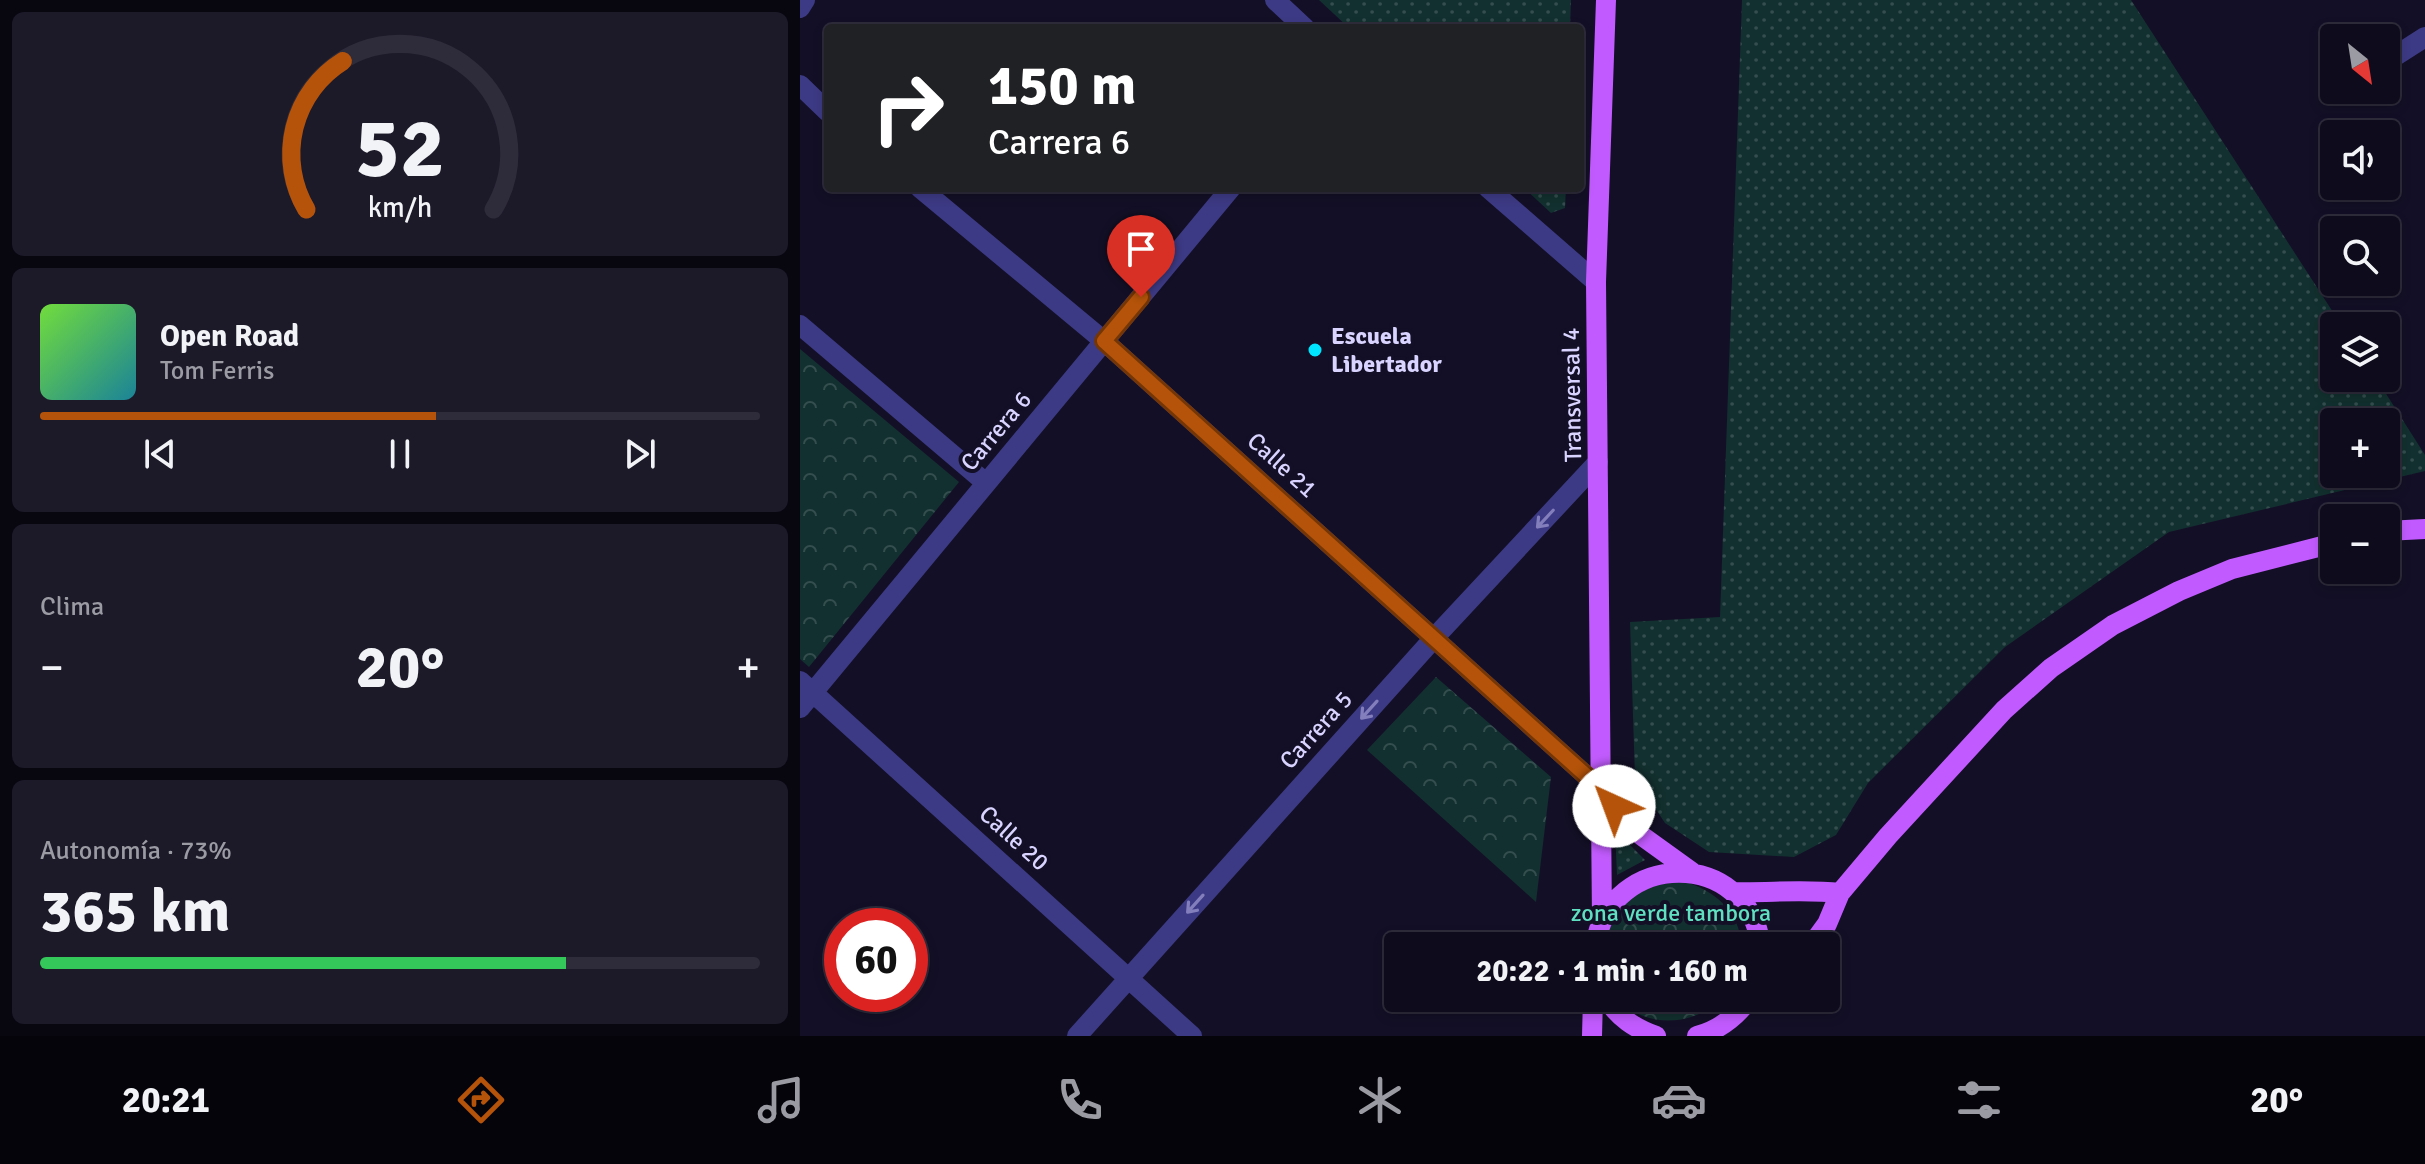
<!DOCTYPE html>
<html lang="es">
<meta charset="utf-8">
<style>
body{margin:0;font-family:Signika,sans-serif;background:#1c1929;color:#f1f3f6;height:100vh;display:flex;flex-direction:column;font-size:30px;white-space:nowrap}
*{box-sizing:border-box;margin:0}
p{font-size:26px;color:#9b9ba3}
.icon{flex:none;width:44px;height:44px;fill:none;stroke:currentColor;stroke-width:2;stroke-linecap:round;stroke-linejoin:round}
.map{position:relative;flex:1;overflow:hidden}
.panel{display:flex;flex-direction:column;gap:12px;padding:12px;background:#08060f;width:800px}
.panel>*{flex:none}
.banner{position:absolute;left:24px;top:24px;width:760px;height:168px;border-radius:8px;box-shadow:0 4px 12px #0003,0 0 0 2px #2e2b3b;background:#202124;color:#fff;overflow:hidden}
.needle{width:52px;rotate:150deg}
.tools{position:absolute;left:1520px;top:24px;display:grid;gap:16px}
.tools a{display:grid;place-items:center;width:80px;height:80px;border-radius:8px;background:#0e0b1c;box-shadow:0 4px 12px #0003,0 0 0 2px #2e2b3b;font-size:40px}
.speed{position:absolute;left:24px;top:908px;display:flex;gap:16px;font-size:40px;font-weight:700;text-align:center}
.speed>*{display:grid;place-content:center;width:104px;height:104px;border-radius:50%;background:#0e0b1c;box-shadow:0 4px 12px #0003,0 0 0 2px #2e2b3b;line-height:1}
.speed .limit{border:12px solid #d22;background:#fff;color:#111}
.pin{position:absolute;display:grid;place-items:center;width:68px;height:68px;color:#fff;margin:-82px -34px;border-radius:50% 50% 50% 0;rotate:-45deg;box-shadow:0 0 8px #0007}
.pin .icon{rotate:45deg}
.me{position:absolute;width:88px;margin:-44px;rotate:317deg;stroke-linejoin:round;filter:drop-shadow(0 0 6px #0008)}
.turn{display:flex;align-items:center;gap:28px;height:168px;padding:0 32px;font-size:36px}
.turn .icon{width:104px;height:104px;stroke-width:2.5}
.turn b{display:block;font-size:56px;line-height:68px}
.big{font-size:60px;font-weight:700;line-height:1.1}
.panel .card{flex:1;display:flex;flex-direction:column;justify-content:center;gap:12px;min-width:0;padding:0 28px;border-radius:12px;background:#1c1929}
.panel .dial{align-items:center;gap:0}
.dial svg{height:208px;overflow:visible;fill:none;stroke:#2e2b3b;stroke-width:7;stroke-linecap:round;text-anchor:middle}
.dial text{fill:#f1f3f6;stroke:none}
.song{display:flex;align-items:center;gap:24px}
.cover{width:96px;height:96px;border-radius:12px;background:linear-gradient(135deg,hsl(100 70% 55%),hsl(190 70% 35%))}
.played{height:8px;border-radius:4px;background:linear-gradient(90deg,#b45309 55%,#2e2b3b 55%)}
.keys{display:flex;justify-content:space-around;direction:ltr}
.heat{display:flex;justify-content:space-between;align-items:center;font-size:44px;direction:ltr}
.charge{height:12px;border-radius:6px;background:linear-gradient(90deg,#34c759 73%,#2e2b3b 0)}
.trip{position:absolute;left:584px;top:932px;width:456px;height:80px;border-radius:8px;background:#0e0b1c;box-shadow:0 4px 12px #0003,0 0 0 2px #2e2b3b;font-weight:700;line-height:80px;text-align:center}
.tabs{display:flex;height:128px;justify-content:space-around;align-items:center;background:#06040b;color:#9b9ba3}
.tabs .icon{width:56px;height:56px}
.tabs .active{color:#b45309}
.tabs b{font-size:36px;color:#f1f3f6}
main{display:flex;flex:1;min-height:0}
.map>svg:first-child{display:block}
.grass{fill:url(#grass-dots);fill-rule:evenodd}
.forest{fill:url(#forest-crowns)}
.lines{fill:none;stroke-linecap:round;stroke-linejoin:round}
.minor{stroke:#3d3a85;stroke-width:20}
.primary{stroke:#c25bff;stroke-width:20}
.oneway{stroke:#837fbc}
.route-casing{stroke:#753606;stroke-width:20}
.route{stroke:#b45309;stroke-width:14}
.poi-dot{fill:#00e5ff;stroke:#130f26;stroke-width:3}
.labels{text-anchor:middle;stroke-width:8;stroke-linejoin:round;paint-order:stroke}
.poi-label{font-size:24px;font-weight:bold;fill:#d9d4ff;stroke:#130f26;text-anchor:start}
.street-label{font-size:24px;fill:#d9d4ff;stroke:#130f26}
.park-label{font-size:24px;fill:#5fe0c0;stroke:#130f26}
</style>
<main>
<section class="panel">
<div class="card dial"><svg viewBox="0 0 100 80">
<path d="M14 69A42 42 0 1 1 86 69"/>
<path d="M14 69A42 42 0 0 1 28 12" stroke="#b45309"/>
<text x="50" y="56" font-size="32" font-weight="700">52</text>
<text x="50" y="72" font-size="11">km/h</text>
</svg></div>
<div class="card">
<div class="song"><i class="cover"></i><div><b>Open Road</b><p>Tom Ferris</p></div></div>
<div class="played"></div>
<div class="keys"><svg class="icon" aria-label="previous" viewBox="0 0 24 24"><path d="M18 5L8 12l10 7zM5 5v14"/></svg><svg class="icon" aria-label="pause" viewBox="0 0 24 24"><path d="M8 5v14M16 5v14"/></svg><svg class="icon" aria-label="next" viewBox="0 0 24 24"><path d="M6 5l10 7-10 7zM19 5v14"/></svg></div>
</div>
<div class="card"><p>Clima</p>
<div class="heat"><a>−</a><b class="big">20°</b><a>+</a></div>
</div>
<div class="card"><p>Autonomía · 73%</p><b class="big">365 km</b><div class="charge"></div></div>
</section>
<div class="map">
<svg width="1625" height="1036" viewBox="0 0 1625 1036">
<defs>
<pattern id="grass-dots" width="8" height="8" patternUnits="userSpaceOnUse" patternTransform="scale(2)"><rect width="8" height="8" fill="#12302f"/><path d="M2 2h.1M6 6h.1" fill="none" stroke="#344d4e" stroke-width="1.8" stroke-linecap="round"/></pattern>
<pattern id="forest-crowns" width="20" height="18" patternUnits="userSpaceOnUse" patternTransform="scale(2)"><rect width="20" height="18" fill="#12302f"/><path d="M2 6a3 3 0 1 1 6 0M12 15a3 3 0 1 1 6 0" fill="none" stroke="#344d4e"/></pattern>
</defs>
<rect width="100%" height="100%" fill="#130f26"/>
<path class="grass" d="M519 0H771L770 28H549Z
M942 0H1331L1542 326H1534V378H1576L1625 455V471L1369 532 1205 647 1068 783 1036 835 994 857 909 852 865 823 835 778 830 622 920 617ZM1534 422H1586V474H1534Z
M724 188H766L765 208 751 213Z
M815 830 845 860 817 875Z"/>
<path class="forest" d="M0 349 159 482 9 667 0 659Z
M636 677 751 777 736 902 567 750Z
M883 881C913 890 941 911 941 946H801L808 918 840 888Z
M819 998H922C896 1026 844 1030 819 998Z"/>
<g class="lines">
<path class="minor" d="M475 0 505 28
M0 8 5 0
M1586 62 1625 37
M0 85 28 112
M1539 91 1541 90
M120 188 304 341 801 789
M688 188 796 282
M0 325 186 483
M0 681 392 1036
M0 708 431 188
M277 1036 635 637 798 462"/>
<path class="primary" d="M1586 531 1625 529
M801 789 842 836 892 872
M933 892C969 893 1004 889 1040 893
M802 919 796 282 806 0
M795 946C810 849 948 848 961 946
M1011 946 1027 924 1040 893 1088 836 1204 710 1251 668 1313 625 1379 591 1432 569 1534 543
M806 998C819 1018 834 1028 856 1036
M792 1036 793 998
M897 1036C920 1030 936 1017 950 998"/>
</g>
<defs><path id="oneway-shaft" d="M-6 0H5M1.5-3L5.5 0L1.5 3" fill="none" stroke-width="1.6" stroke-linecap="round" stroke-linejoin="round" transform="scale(2)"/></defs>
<g class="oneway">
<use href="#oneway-shaft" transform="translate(745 519) rotate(133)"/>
<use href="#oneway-shaft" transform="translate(569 710) rotate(132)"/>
<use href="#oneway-shaft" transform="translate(395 904) rotate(132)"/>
</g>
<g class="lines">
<g class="route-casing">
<path id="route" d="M341 297 304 341 801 789 814 806"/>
</g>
<use href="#route" class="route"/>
</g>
<circle class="poi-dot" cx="515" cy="350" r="8"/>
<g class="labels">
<g class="poi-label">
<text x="531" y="344">Escuela<tspan x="531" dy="28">Libertador</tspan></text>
</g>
<g class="street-label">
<text transform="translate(772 395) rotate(-91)" y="8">Transversal 4</text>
<text transform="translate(196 431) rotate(-50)" y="8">Carrera 6</text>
<text transform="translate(482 465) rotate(42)" y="8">Calle 21</text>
<text transform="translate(516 730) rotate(-48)" y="8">Carrera 5</text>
<text transform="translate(214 838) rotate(42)" y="8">Calle 20</text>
</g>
<g class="park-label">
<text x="871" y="921">zona verde tambora</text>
</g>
</g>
</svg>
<div class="tools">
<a><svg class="needle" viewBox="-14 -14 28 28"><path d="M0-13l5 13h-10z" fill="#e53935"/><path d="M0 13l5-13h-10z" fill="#9b9ba3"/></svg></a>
<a><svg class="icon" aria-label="sound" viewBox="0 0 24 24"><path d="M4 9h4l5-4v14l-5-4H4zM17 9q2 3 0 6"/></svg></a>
<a><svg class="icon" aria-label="search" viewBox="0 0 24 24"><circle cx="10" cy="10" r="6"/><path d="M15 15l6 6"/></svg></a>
<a><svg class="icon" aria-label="layers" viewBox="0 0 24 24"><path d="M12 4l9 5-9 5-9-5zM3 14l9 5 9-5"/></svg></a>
<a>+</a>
<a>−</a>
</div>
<div class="speed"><div class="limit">60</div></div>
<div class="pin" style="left:341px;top:297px;background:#d93025"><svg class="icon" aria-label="arrive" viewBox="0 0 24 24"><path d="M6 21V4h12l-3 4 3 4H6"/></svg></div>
<svg class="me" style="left:814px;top:806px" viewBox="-20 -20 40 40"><circle r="19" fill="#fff"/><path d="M0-13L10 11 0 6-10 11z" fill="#b45309"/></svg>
<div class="trip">20:22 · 1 min · 160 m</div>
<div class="banner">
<div class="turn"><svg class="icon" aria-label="right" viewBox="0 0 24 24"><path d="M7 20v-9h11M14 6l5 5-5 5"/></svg><div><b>150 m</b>Carrera 6</div></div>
</div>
</div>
</main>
<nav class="tabs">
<b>20:21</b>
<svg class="icon active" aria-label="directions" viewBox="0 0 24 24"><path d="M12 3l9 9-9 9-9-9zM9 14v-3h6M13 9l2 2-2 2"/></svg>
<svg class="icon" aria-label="music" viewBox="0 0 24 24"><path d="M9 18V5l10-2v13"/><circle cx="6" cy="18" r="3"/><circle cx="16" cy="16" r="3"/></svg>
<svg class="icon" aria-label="phone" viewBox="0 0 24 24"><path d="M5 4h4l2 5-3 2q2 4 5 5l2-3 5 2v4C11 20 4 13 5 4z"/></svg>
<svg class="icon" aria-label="climate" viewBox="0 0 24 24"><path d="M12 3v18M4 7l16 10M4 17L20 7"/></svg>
<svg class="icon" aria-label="car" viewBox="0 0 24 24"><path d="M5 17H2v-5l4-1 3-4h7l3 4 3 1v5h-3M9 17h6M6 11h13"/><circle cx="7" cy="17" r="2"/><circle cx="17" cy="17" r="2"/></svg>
<svg class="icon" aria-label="filters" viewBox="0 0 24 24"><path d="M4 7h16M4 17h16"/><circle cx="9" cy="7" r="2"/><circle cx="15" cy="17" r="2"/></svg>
<b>20°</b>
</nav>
